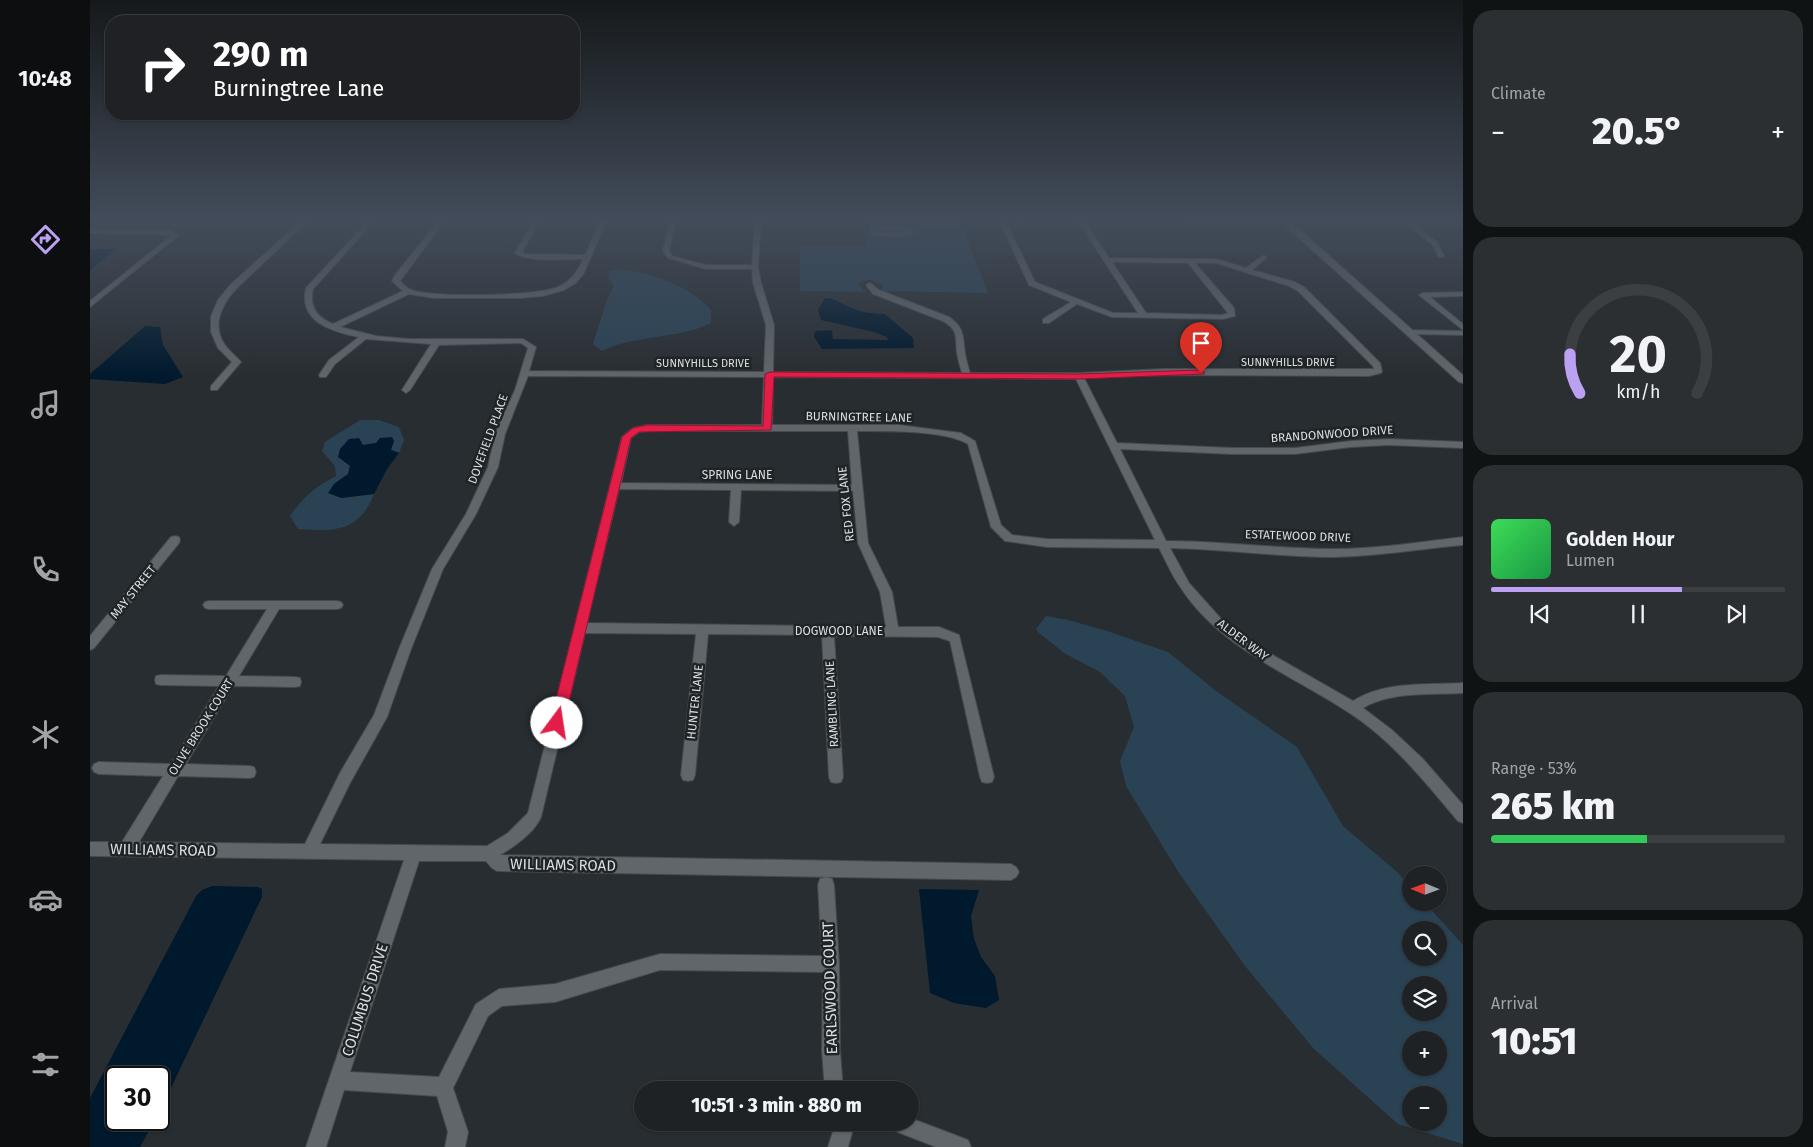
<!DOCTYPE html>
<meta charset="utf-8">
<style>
body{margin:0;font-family:"Fira Sans",sans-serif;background:#2b2f32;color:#f1f3f6;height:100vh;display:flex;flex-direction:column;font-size:19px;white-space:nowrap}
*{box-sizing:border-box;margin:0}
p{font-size:16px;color:#a1a4a7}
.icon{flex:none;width:28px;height:28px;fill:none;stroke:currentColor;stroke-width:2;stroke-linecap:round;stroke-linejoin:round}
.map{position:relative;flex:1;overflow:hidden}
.side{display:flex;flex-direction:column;gap:10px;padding:10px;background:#101314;width:350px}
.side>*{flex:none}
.banner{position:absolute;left:15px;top:15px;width:475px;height:105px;border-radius:20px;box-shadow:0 1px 4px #0004,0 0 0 1px #3c3f42;background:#202124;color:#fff;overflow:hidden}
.needle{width:32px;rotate:271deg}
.buttons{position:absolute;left:1312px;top:866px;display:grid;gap:10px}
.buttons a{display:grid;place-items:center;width:45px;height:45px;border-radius:50%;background:#1e2225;box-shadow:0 1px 4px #0004,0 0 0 1px #3c3f42;font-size:25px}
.speed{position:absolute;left:15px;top:1066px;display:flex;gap:10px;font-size:25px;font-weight:700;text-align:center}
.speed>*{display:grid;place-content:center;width:65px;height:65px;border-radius:50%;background:#1e2225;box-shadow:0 1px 4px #0004,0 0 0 1px #3c3f42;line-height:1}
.speed .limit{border:2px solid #111;border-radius:8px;background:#fff;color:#111}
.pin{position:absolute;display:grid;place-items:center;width:42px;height:42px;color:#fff;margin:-51px -21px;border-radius:50% 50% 50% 0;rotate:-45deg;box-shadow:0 0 5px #0007}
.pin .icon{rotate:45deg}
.me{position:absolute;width:55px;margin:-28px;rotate:14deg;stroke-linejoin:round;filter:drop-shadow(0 0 4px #0008)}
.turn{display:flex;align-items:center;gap:18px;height:105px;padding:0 25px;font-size:22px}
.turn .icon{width:65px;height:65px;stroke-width:2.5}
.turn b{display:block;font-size:35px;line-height:42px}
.big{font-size:38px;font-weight:800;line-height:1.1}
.side .tile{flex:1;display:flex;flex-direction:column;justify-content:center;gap:8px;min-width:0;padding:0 18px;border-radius:20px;background:#2b2f32}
.side .dial{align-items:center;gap:0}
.dial svg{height:130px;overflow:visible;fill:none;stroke:#3c3f42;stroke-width:7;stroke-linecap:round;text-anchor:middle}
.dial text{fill:#f1f3f6;stroke:none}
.song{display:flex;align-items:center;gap:15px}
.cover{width:60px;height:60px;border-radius:8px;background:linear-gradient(135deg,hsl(130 70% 55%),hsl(140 70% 35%))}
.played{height:5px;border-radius:2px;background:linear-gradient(90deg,#bca0f2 65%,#3c3f42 65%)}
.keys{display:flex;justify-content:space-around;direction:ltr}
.heat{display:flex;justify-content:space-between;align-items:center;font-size:28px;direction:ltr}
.charge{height:8px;border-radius:4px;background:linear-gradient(90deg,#34c759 53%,#3c3f42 0)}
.trip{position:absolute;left:544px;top:1081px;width:285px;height:50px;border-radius:25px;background:#1e2225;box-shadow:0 1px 4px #0004,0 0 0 1px #3c3f42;font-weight:800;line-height:50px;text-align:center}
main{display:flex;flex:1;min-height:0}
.menu{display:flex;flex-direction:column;width:90px;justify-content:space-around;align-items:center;background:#0c0e0f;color:#a1a4a7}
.menu .icon{width:35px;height:35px}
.menu .on{color:#bca0f2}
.menu b{font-size:22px;color:#f1f3f6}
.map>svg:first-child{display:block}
.green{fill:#294355;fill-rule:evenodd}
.water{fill:#00192d}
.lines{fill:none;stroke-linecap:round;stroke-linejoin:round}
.minor-casing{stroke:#464a4d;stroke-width:2}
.tertiary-casing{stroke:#464a4d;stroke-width:2}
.minor{fill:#60666a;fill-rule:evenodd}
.tertiary{fill:#60666a;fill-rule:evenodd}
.route{fill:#e11d48;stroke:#92132f}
.labels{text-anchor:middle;stroke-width:5;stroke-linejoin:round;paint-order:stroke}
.far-street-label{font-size:11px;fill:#dcdfe2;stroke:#1f2427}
.street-label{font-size:12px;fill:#dcdfe2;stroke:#1f2427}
.near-street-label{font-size:15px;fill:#dcdfe2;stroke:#1f2427}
</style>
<main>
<nav class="menu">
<b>10:48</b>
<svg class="icon on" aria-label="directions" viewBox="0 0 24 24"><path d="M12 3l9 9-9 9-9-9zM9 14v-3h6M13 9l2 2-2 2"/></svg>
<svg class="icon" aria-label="music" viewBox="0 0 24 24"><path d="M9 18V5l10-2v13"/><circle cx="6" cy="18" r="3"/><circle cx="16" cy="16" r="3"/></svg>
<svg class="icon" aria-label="phone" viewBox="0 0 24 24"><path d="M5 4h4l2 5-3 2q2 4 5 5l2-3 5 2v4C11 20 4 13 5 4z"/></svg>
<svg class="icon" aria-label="climate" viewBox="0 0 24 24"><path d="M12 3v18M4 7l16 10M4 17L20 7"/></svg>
<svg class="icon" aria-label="car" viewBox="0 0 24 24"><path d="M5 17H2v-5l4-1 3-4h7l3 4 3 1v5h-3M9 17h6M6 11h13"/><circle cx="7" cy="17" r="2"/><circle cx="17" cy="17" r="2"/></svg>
<svg class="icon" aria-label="filters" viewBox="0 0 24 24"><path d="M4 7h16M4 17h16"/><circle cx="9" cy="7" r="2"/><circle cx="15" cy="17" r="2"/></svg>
</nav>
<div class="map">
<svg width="1373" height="1147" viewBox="0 0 1373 1147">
<rect width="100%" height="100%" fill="#282d31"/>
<path class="green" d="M772 218H869L898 293 791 291 793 285 782 280 772 281 768 285 776 292 710 291V245L776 246Z
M531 269C563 274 599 285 621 310V323C587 340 546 334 512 351L503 344 517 300 524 286 518 277 519 271Z
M270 420H289L309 427 314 440 309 453 287 443 273 445 260 466 258 474 244 484 251 498 284 494C269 532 244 532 208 529L200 516C212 498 226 486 246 476L245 466 232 451 235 442Z
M956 616 978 620 1014 630 1078 652 1126 691 1207 747 1253 826 1306 871 1321 887V902L1335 903 1373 945V1144L1308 1124 1224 1049 1155 966 1089 873 1036 786 1030 761 1044 727 1035 696 1010 672 974 653 948 632 946 629ZM1321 930H1349V958H1321ZM1321 985H1349V1012H1321ZM1321 1040H1349V1068H1321ZM1321 1095H1349V1122H1321Z"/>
<path class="water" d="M0 249H26L0 270Z
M735 298C745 298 748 302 757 306 770 312 781 314 795 314L823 338 824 348 732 349 724 337 725 331 742 330 743 339 798 340 797 337 784 332 731 320 728 310Z
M55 326 70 327 73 345 93 377 75 384 0 379V374Z
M302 437 304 441 301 450 309 453 297 469 284 494 251 498 238 493 244 484 258 474 260 466 248 457 250 449 259 439 269 438 273 445 286 443 290 438Z
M122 886 168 887 172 889V897L69 1113V1078H26V1120H65L50 1147H0V1098L106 896 112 890Z
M829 889 889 890 881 916 884 939 891 957 905 976 909 1000 896 1008 864 1003 840 993Z"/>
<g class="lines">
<g class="minor-casing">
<path id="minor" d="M214 218H221L146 289C132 304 121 325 135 345 139 351 146 356 151 362L127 390H121V386L142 362 128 348 121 332V316L128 300 140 285Z
M281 218H287L223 289C219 306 226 317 243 324L313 291 302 281 305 275 351 218H357L310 281C313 284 317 289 322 290 344 298 447 296 468 287 481 281 487 272 493 259 476 259 438 263 425 253L445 218H451L432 252 436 254 495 255 512 218H518L494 273 486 283 474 290 453 296 430 298H344L319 294 250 327 286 336 319 339H433L446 347 439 371 674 372 676 325 663 283 662 269H616L578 258 573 251 581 218H587L579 251 582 256 616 265H662L665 218H671L668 267 671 283 684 325 683 372 872 373C870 366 868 359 867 353 865 336 869 331 853 321L783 294 776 285 780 283 789 290 859 317C874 327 873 336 875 353 876 360 878 366 880 373H989L1073 369H1284L1283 366 1208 291 1199 286 1126 263H1105L1144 308 1145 316 1133 319 1022 317 987 304 959 323H953V319L981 302 939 285 908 218H914L945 282 1023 313H1048L986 218H992L1019 258 1126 259 1156 268 1172 256H1176V258L1162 270 1205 282 1214 287 1290 363 1292 371 1291 373 1279 376 1073 375 994 378 1027 443 1142 448H1205L1261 441 1299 439 1373 442V448L1299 445 1261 447 1205 454H1142L1030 449 1076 541C1132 541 1188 549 1244 549 1287 549 1330 542 1373 537V545C1330 549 1287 556 1244 557 1189 557 1135 549 1080 548L1099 583 1133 621 1174 650 1263 701C1295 681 1336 685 1373 683V693C1341 695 1301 691 1273 708L1302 730 1333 759 1373 805V823L1368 821C1334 781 1302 740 1258 712 1200 674 1130 648 1091 588 1082 576 1076 561 1069 548L957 547 915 541 901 527 878 444C855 430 795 431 767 431L778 543 802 592 808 627H849L869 635 904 777 902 782 897 783 892 782 890 777 860 641 848 637 744 636 753 777 751 782 746 783 741 782 739 777 732 635 618 634 605 775 603 780 598 781 593 780 591 775 606 634 495 633 451 817C444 833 425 846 410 855L921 864 926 867 929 872 926 877 921 880 407 871 402 868 396 861H329L260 1072 349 1077 386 1004 409 989 465 984 570 954 732 956 728 885 730 879 736 877 742 879 744 885 749 964 750 1051 753 1090H735L732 1051 733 972 570 970 465 1002 412 1006 398 1016 363 1088 378 1132 375 1147H355L358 1132 347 1096 254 1090 236 1147H216L314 860 0 856V842H32L73 776 9 774 4 772 2 768 4 764 9 762 81 764 129 686 71 685 66 684 65 680 66 676 71 675 136 676 177 609H119L115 608 113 605 115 602 119 601H247L251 602 253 605 251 608 247 609H189L149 676 205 677 210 678 211 682 210 686 205 687 143 686 96 764 159 766 164 767 166 772 164 777 159 778 88 776 49 842 215 844 250 773 284 715 309 649 342 569 376 514 398 467 405 434 425 390 438 348 431 343 349 345 320 390 316 393 312 390 341 344 276 339 245 364 236 377H230L229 375 239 360 269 337C243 332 208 322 216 288ZM1022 262 1098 263 1138 313 1132 315 1056 313ZM438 376 674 377 672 425H557L543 428 532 437 438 813 418 833 397 846 230 844 260 783 297 717 321 649 353 569 386 514 408 467 415 434ZM683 377 986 379 1065 540 957 539 922 535 911 525 885 441 871 433 809 425H682ZM557 431H758L762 485 531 483 541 438 549 432ZM529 489 641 490 639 522 644 526 649 522 651 490 763 491 768 543 790 592 796 627 497 623Z
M778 218H784L786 226 821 228 824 233 812 237 784 236 781 234ZM786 230H815L817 232 787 233Z
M1311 218H1316L1347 242 1354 256 1353 257H1349L1342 244 1311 220Z
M0 229 80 230 89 235 0 307V301L82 235 0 233Z
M1373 292V296L1340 297 1373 324V330L1329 295 1333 293Z
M1317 330 1373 331V335L1320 334H1317Z
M85 536 89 537 90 540 89 543 4 648 0 650V636L81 537Z
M820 1118 878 1140 881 1147H846L800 1129 798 1122H820Z
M746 1122H765L758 1147H738Z"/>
</g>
<g class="tertiary-casing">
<path id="tertiary" d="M1062 218H1373V221H1200L1373 375V383L1369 382 1190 221 1066 220Z"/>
</g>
<use href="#minor" class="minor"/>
<use href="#tertiary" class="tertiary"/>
</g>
<linearGradient id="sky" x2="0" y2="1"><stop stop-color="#16191b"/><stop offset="0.58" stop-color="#424c5a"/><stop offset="1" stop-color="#424c5a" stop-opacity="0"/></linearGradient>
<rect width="1373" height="379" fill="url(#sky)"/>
<path class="route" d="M1111 370 1115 373 1114 374 989 379 684 377 681 430 549 432 541 438 474 723 472 727 467 729 462 727 460 723 532 437 543 428 557 425 673 426 675 374 680 372 989 374Z"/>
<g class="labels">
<g class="far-street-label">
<text x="1198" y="366">SUNNYHILLS DRIVE</text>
<text x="613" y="367">SUNNYHILLS DRIVE</text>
</g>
<g class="street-label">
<text transform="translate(769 417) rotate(1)" y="4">BURNINGTREE LANE</text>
<text transform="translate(1242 434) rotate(-4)" y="4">BRANDONWOOD DRIVE</text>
<text transform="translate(398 439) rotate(-70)" y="4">DOVEFIELD PLACE</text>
<text x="647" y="479">SPRING LANE</text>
<text transform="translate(756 504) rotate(-96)" y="4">RED FOX LANE</text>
<text transform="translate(1208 536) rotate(2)" y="4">ESTATEWOOD DRIVE</text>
<text transform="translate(43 592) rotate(-51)" y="4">MAY STREET</text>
<text x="749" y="635">DOGWOOD LANE</text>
<text transform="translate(1153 640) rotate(37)" y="4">ALDER WAY</text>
<text transform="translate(605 702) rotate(-84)" y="4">HUNTER LANE</text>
<text transform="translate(742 704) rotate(-93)" y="4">RAMBLING LANE</text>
<text transform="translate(111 727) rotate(-58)" y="4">OLIVE BROOK COURT</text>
</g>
<g class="near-street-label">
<text transform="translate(73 850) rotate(1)" y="5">WILLIAMS ROAD</text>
<text transform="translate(473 865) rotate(1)" y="5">WILLIAMS ROAD</text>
<text transform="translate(740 988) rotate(-92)" y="5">EARLSWOOD COURT</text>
<text transform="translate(275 1000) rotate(-72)" y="5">COLUMBUS DRIVE</text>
</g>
</g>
</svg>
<div class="buttons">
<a><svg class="needle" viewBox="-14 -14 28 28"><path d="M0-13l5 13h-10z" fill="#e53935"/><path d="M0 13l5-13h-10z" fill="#a1a4a7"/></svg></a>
<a><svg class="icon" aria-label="search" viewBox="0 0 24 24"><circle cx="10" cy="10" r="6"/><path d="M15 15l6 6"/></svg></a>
<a><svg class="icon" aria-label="layers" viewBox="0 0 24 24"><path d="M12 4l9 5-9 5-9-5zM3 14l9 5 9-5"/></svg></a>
<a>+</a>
<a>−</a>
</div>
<div class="speed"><div class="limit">30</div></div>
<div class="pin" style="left:1111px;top:373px;background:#d93025"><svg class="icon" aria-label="arrive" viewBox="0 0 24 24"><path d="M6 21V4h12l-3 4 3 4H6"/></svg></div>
<svg class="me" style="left:467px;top:723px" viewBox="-20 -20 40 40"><circle r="19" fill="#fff"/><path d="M0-13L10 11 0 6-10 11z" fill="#e11d48"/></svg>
<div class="trip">10:51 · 3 min · 880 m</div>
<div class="banner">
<div class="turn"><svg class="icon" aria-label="right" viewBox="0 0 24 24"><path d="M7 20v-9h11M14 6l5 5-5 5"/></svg><div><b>290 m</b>Burningtree Lane</div></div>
</div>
</div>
<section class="side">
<div class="tile"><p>Climate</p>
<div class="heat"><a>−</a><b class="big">20.5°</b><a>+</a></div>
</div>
<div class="tile dial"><svg viewBox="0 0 100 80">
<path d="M14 69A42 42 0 1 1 86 69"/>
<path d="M14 69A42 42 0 0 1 8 45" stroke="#bca0f2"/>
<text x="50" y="56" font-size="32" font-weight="700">20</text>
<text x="50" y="72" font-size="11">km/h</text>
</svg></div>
<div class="tile">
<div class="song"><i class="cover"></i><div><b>Golden Hour</b><p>Lumen</p></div></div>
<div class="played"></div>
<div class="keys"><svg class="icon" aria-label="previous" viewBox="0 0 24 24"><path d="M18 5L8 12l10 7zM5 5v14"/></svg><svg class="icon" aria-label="pause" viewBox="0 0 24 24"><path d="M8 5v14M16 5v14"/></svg><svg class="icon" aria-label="next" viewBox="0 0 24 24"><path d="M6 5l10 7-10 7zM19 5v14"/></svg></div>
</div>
<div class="tile"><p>Range · 53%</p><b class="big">265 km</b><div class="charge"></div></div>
<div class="tile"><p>Arrival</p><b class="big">10:51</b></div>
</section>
</main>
